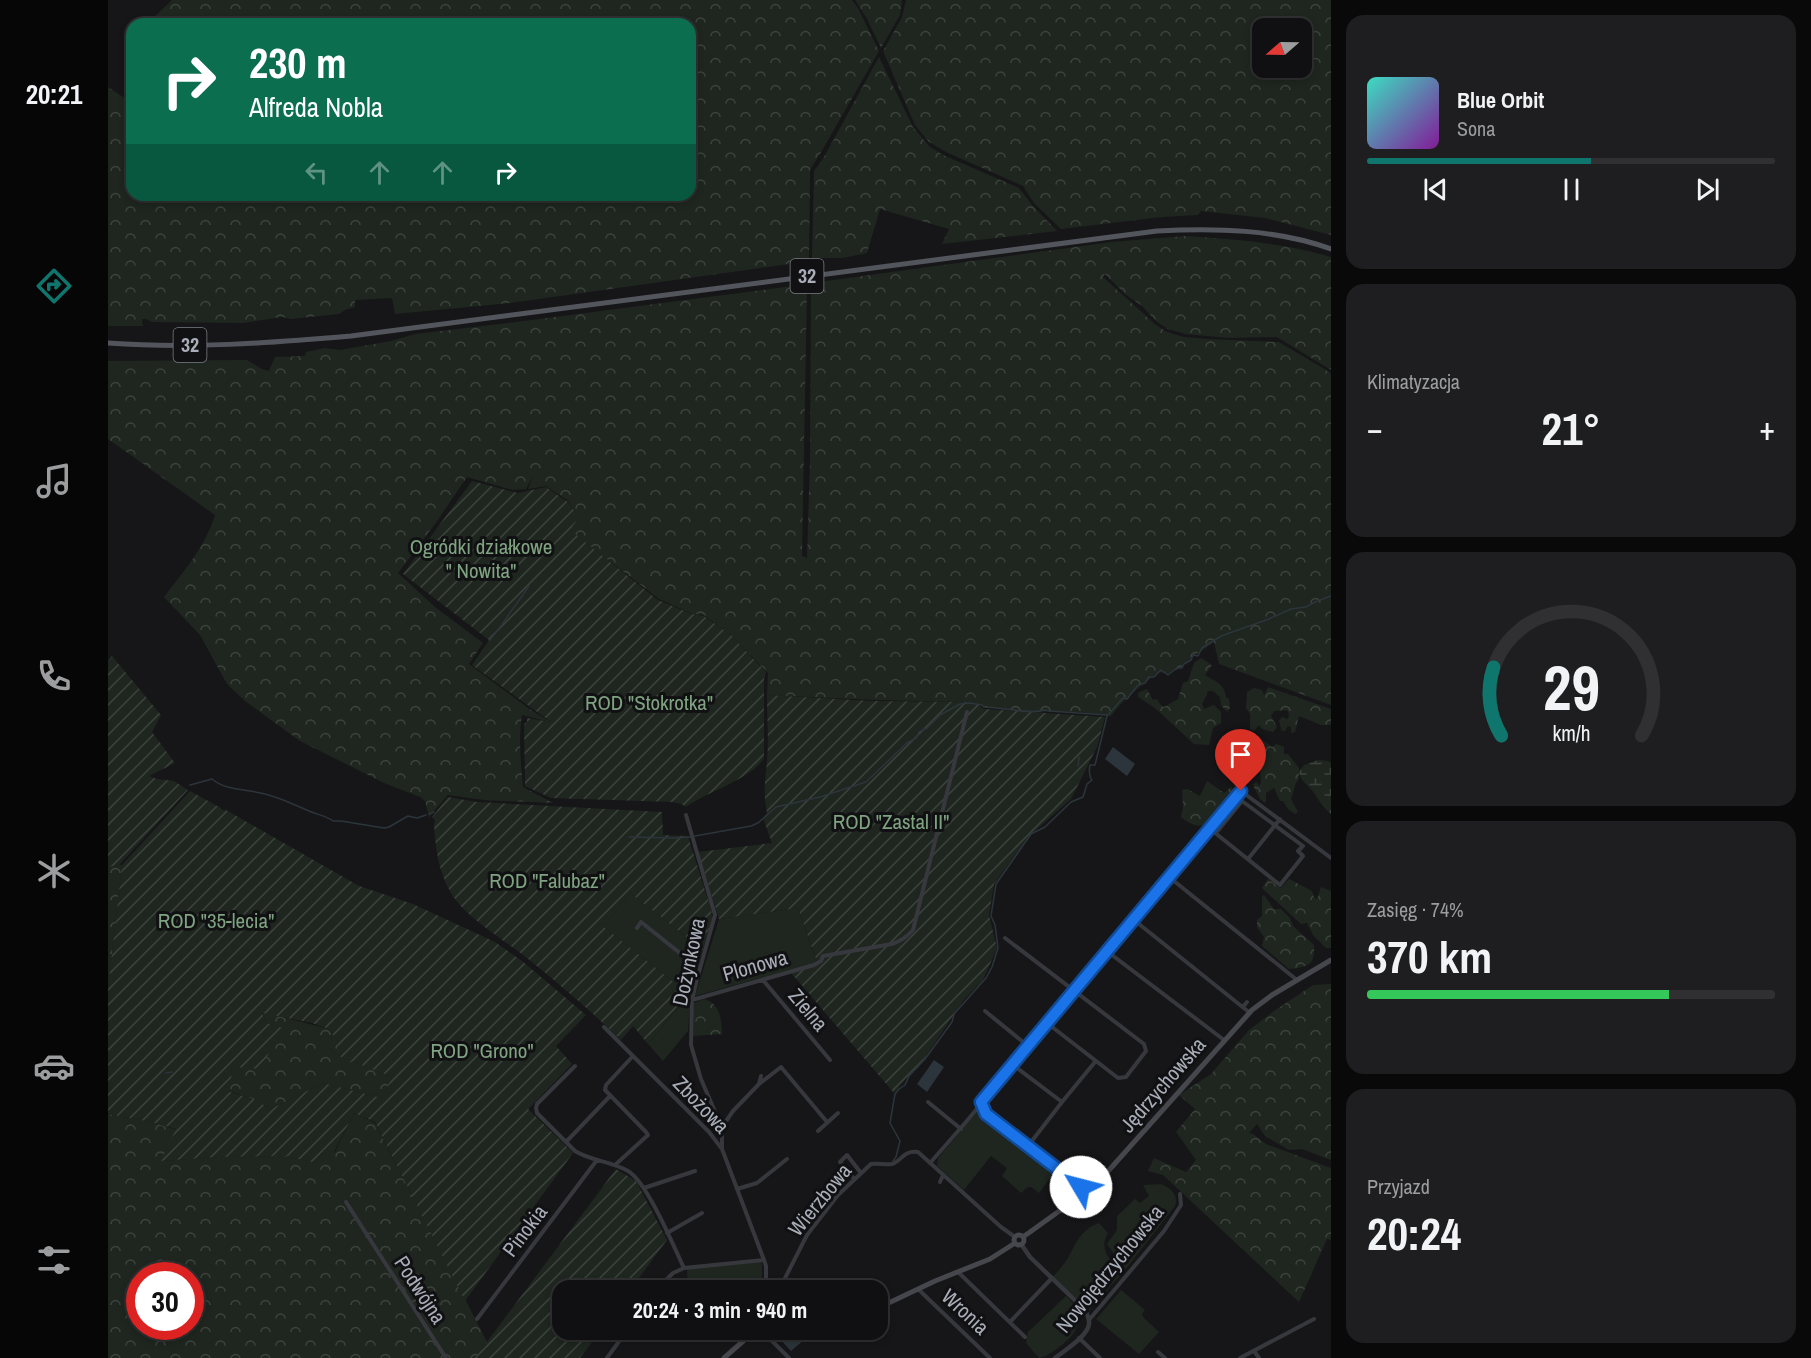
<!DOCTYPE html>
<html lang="pl">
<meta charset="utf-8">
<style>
body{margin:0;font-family:"Archivo Narrow",sans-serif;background:#1e1e20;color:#f1f3f6;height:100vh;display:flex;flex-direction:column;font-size:22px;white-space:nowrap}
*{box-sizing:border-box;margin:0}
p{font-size:20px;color:#9c9d9f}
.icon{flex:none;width:33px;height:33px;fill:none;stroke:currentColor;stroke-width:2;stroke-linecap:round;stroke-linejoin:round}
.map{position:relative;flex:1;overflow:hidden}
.details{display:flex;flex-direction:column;gap:15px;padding:15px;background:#09090a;width:480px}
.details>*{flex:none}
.top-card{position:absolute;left:18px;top:18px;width:570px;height:183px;border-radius:18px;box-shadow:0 3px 9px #0003,0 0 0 2px #303032;background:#0b6e4f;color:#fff;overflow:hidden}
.needle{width:39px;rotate:250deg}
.controls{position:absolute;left:1144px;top:18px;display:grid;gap:12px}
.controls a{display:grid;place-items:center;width:60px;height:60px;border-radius:12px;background:#101012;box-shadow:0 3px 9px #0003,0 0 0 2px #303032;font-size:30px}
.speed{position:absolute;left:18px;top:1262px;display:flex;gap:12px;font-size:30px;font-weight:700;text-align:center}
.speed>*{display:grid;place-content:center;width:78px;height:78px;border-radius:50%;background:#101012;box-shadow:0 3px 9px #0003,0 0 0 2px #303032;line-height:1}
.speed .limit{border:9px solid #d22;background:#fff;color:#111}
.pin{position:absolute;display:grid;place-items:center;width:51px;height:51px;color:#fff;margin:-62px -26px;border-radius:50% 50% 50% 0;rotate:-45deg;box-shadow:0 0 6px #0007}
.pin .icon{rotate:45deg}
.me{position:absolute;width:66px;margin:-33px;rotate:307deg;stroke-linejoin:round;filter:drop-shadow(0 0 4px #0008)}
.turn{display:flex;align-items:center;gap:21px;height:126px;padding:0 24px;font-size:27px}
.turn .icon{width:78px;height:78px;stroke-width:2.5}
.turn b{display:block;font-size:42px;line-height:51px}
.lanes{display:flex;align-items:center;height:57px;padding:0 24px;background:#0003;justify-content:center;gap:30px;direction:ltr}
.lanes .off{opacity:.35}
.big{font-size:45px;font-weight:800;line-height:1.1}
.details .widget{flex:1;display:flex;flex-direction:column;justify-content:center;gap:9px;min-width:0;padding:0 21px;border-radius:18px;background:#1e1e20}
.details .dial{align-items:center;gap:0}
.dial svg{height:156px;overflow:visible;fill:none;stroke:#303032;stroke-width:7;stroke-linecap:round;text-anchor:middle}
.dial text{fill:#f1f3f6;stroke:none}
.song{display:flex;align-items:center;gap:18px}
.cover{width:72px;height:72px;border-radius:9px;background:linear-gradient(135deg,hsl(170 70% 55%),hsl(290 70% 35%))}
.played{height:6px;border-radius:3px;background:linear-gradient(90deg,#0f766e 55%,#303032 55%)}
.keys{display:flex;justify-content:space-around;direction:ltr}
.heat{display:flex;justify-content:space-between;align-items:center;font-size:33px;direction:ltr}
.charge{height:9px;border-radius:4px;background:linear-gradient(90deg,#34c759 74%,#303032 0)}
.trip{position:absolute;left:444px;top:1280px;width:336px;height:60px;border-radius:18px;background:#101012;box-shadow:0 3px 9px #0003,0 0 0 2px #303032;font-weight:800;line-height:60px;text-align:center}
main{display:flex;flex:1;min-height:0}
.tabs{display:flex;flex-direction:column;width:108px;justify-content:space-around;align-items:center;background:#060607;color:#9c9d9f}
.tabs .icon{width:42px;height:42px}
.tabs .selected{color:#0f766e}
.tabs b{font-size:27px;color:#f1f3f6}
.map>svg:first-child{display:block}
.green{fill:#1e261f}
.forest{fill:url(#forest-crowns);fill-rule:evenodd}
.wetland{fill:url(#wetland-marsh)}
.garden{fill:url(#garden-furrows);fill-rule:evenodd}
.water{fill:#2c353c}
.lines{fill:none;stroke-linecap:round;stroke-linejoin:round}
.stream{stroke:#2c353c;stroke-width:1.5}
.minor{stroke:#37383d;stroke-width:4}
.tertiary{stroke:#37383d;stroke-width:4.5}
.secondary{stroke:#45474d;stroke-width:5}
.primary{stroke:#53555c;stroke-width:5}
.route-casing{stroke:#114b97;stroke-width:15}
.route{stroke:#1a73e8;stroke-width:10}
.labels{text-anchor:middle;stroke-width:6;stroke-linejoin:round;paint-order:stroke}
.shield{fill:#111113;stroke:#7b7e86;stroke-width:1.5}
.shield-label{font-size:20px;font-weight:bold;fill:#a8adb8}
.park-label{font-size:21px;fill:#7fa381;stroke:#111113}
.street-label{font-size:21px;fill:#a8adb8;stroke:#111113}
</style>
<main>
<nav class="tabs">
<b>20:21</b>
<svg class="icon selected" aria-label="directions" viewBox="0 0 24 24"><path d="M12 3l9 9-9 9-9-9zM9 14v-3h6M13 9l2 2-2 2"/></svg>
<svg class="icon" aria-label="music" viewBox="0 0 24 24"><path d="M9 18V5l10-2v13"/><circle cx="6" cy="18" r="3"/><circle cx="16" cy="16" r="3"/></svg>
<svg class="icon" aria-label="phone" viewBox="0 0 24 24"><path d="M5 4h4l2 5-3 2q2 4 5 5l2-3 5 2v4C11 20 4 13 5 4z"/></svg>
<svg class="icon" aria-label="climate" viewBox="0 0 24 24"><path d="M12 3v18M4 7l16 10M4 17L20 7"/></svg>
<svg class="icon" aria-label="car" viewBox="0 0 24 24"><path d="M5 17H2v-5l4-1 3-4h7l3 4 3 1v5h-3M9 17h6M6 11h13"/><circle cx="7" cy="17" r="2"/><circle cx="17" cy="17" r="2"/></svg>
<svg class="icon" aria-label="filters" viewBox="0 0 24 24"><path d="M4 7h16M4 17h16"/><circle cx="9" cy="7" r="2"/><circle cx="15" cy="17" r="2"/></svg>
</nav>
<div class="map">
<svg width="1223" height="1358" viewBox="0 0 1223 1358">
<defs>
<pattern id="forest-crowns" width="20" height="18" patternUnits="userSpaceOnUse" patternTransform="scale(1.5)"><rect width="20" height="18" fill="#1e261f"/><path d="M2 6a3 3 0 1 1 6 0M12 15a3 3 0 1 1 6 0" fill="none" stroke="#3c433d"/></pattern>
<pattern id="wetland-marsh" width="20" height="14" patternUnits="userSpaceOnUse" patternTransform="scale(1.5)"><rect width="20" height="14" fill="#1e261f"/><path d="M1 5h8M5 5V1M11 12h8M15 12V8" fill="none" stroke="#3c433d"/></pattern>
<pattern id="garden-furrows" width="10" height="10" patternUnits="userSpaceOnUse" patternTransform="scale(1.5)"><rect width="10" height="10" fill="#1e261f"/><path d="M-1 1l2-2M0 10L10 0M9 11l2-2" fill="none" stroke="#3c433d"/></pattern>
</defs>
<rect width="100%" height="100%" fill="#161618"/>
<path class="green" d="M522 893 595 950 581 994 496 927Z
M690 908 709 963 587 996 611 919Z
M579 997 582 1000 580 1031 555 1061 540 1044Z
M869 1112 876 1115 912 1147 946 1173 931 1193 923 1187H920L913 1193 894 1176 899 1168 883 1156 856 1190 829 1166 830 1158Z
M1053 1184C1063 1188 1071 1195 1067 1206L1017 1270 999 1244 1009 1230V1216L1027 1199 1032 1203 1041 1196 1035 1185Z
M991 1223 1000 1233C990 1250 1003 1260 1013 1274L981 1311 945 1277C950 1271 956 1264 960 1258 968 1242 974 1229 991 1223Z
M652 1262 654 1264V1290H580L579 1271 580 1269Z
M1013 1290 1037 1310 1034 1314 1036 1318 1051 1332 1031 1354 988 1319Z
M958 1296 974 1312C971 1318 970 1327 965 1334 960 1341 939 1358 931 1358L918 1343 920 1332Z"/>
<path class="forest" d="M64 0H744L750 8 771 51 712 154 702 170 701 258 681 264 402 303 287 314 284 298 247 300V307L237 310 231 314 183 319 174 317 135 323 44 322 38 319H34L35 326H0V87L24 103V195H582V24H39Z
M747 0H794L792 15 773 48 759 19Z
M798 0H1223V235L1157 218 1093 211 1090 215 1054 217 953 229 926 203 915 186 838 152 821 142 807 125 775 51 794 17ZM1155 28H1194V68H1155Z
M771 57 805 127 821 146 835 155 911 188 924 205 949 231 834 244 841 229 772 209 759 253 735 258H704L706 171 716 157Z
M1077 236C1127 239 1175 243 1223 257V370L1169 337 1121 338 1077 334 1060 329 1049 322 1034 306 1017 294 997 274 995 277 1048 325 1059 332 1076 337 1099 339 1171 342 1223 373V705L1111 664 1106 642 1083 658 1071 669 1066 670 1060 674 1051 672C1033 686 1016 698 1003 716L972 712 917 711 877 707 874 705 859 702 767 700 659 695 660 673 623 635 596 615 585 614 551 599 461 530 471 517 459 500 438 486 421 489H420L425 476 418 489 405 490 359 477 327 524 290 573 327 607 375 643 361 664 420 708 442 722 414 715C410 739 413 763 415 787L445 803 376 800 340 795 321 817 317 801 312 797 276 783 192 741 137 701 119 684 92 635 56 597C76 571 97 547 107 515L0 439V361L139 360 154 369 161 371 167 357 197 356 198 352 217 348 232 350 283 341 307 334 416 321 693 285 695 290 699 288 694 556 699 558 702 461 703 290H708L711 282 1004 242Z
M1093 658 1104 665 1097 675C1108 682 1116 683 1118 697L1121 699 1122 708 1119 712 1113 705 1112 697 1105 691H1100L1094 704 1096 709 1106 705 1113 712V723L1105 728 1101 745 1086 744 1047 708 1030 697V693L1039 689 1045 700 1049 699 1052 704 1056 707 1070 699 1075 683 1080 681 1086 663Z
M1160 687 1223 709V725H1213L1191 716 1187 732 1183 733V727L1180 726 1177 731H1174L1171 721 1174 717 1180 719 1181 714 1179 710 1166 711 1163 716 1169 727 1165 732 1154 729 1151 725 1146 731 1142 729V714L1138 708 1139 692 1146 688 1154 690 1156 695Z
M1152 738 1164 747 1168 744 1176 747V754H1180L1191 768V779C1186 784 1186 792 1183 799L1190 812 1187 814 1180 809 1175 801H1172L1166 788 1158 793V801L1157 803 1152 799 1145 785 1148 782 1151 786 1153 783 1152 770 1146 765 1144 755 1147 753 1153 758 1158 755 1157 752 1152 751 1147 742Z
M1099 781 1116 793 1123 787 1128 792C1112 812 1100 840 1073 817L1075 808 1074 790 1079 789 1092 796Z
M11 865H14L0 989V867Z
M1160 879 1173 888 1181 879 1204 891 1206 897 1209 899 1213 887 1223 891V948H1218L1205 935 1199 923 1193 924 1154 888Z
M1156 895 1166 909H1173L1182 918 1185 926 1206 945C1208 966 1198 967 1181 969L1154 946 1156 937 1149 927V920L1154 916V897Z
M1223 984V1160L1194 1149 1181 1150 1157 1136 1149 1124 1141 1133 1145 1134 1158 1144 1223 1168V1240L1219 1239 1191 1302 1055 1175 1040 1171 1046 1158 1078 1172 1088 1160 1068 1132 1087 1109 1071 1095 1103 1074 1141 1030 1166 1011 1205 985Z
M596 999C613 1004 613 1019 614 1034L585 1036 586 1003Z
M154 1012 221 1029 230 1042 229 1055 284 1077 274 1098 215 1083 163 1109 145 1099 121 1091 124 1066 164 1043 177 1029 159 1023Z
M246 1113 267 1123 379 1342 367 1358H0V1114L43 1122 69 1130 54 1161 109 1157 177 1156 208 1163 216 1150 227 1152ZM32 1275H82V1326H32Z"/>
<path class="wetland" d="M1210 760 1220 761 1223 763V814C1214 807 1210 798 1203 789 1197 783 1193 781 1191 772L1196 765Z"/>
<path class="garden" d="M364 481 410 493 438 487 460 502 471 517 462 530 550 600 584 614 596 616 623 635 658 672 656 679V758C642 780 600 791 578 807L573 804 564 802 443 798 417 786 416 724 419 722V718L443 722 364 665 381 640 295 574Z
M4 656 53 715 44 732 67 763 41 776 49 779 66 781 80 790 11 865 0 867V661Z
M659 695 764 701 859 702 868 703 876 709 997 717 989 747 963 799 920 837 886 884 881 915 889 948 875 980 855 1001 810 1068 802 1074 786 1093 684 974 683 970 709 962 690 908 611 919 590 852 664 843 655 818 659 813C655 792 657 783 659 761 661 739 659 717 659 695Z
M82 791 113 808 114 810H118L251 886 305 904 387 942 414 961 478 1015 448 1046 464 1064 420 1109 465 1153 357 1301 267 1122 246 1113 226 1152 216 1150 208 1163 177 1156 109 1157 53 1161 68 1129 43 1122 0 1114V989L14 865ZM154 1013 204 1023 221 1029 230 1042 228 1055 284 1077 274 1098 215 1083 163 1109 145 1099 122 1092 124 1067 155 1069 164 1043 178 1035V1029L159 1023Z
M340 797 369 802 554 812 555 835 580 836 598 894 603 907 604 919 595 950 522 893 496 927 581 994 540 1044 525 1026 513 1040C483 1011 451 984 419 958 399 942 361 919 347 899 331 876 328 852 326 825L327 820 324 817Z
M508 1169 528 1181 559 1240 522 1290H494L491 1287 488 1290H454V1329H487L491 1333 472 1358H367Z"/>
<path class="water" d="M1005 747 1027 764 1019 776 997 759Z
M826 1060 836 1067 819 1092 809 1084Z
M683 1331 704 1333 683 1351 672 1339 670 1333Z"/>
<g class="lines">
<path class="stream" d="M407 606 421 586
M393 626 406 607
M382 640 392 627
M862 703 874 705 876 707C891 707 925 715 936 710L941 711 999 715
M970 766 971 757
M82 785 104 779C118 791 140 789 157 794 173 798 187 805 201 811 207 814 219 816 225 821H233L276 828 281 827 300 816 309 818 318 815
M321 814 326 812
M587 836 643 826 650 823 668 807 712 797 758 782 799 743 808 738 811 732 819 728 832 715 852 704 862 703
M521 837 565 838 582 837
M58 1073 64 1072
M785 1161 788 1157 792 1141 782 1123 787 1094 791 1089 797 1085 801 1076 817 1059 844 1022 846 1014 878 978 884 967 890 948 887 925 883 916 888 884 923 834 937 827 963 802 975 797 979 784 984 780C981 777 981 768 982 765H987L999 716 1015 698 1019 699 1030 685 1037 683 1041 677H1046L1053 670 1060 675 1069 668H1074L1076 664 1083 660 1085 655 1090 656 1094 648 1113 636 1161 619 1183 609 1198 607 1207 602 1223 596"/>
<path class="minor" d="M1133 791 1223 858
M578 815 607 915 589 979 584 1000 583 1045 593 1079 614 1128V1149
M1101 828 1172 885 1195 856 1190 851 1195 846 1134 801 1108 833
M1140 859 1172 819
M1061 877 1189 980
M1026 920 1142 1013
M529 928 533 922 592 969
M897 938 1036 1044 1038 1051 1018 1077 1010 1078 939 1023
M1000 952 1116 1040
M655 980 722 1060
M584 1000 706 965 713 961 715 956 784 944C793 941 799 937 805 930L859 712
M1135 1007 1139 1002
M877 1011 920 1046
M496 1027 601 1132 614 1149 656 1260 658 1266V1290
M905 1065 954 1102 987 1062
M467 1066 429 1104 428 1108 429 1113 467 1151C483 1161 503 1161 520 1171 539 1182 565 1245 576 1268
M651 1084 673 1067 719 1122
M820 1102 853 1129
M874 1103 878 1115 977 1192
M614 1127 625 1111 651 1084 653 1076
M710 1131 730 1113
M458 1142 502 1096
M920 1146 954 1102
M822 1163 858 1122 967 990 1008 943 1046 894 1133 791 1146 735
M507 1165 540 1135 538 1132 497 1090 498 1085 525 1056
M746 1179 732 1162 739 1155 753 1173
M832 1182 835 1175
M536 1188 587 1171
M629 1189 649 1183 679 1159
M238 1202 338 1358
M559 1233 594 1213
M850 1272 917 1337
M810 1289 882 1358
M548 1290 565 1273 576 1268 656 1260
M671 1290 699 1235 730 1195 763 1164C770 1163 777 1165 784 1164 794 1161 795 1150 810 1152L893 1227 907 1237
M369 1319 489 1160
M981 1320 1056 1231 1073 1205 1072 1194
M902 1322 944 1278
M658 1332 663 1340 681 1358
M971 1338 992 1358
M1146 1351 1151 1358
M1050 1352 1057 1358
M499 1358 520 1329
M1132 1358 1206 1319"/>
<path class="tertiary" d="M913 1244 922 1257 977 1310C979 1314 982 1320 981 1324 980 1336 956 1351 947 1358"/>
<path class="secondary" d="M906 1240a5 5 0 1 1 10 0a5 5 0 1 1-10 0Z
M915 1237 975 1194 994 1178 1144 1010 1164 995 1223 960
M770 1308 827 1281 882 1259 907 1243
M654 1329 658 1332 663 1329
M616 1358 649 1329"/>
<path class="primary" d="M0 343C81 349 162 343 243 336L1049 231C1107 228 1168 229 1223 249"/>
</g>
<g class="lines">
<g class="route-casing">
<path id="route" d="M973 1187 878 1114 873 1102 1133 791"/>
</g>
<use href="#route" class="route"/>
</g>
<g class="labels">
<g class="shield">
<rect x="682.5" y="259" width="33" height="34" rx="4.5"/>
<rect x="65.5" y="328" width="33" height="34" rx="4.5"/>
</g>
<g class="shield-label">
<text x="699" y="283">32</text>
<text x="82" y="352">32</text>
</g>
<g class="park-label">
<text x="373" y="554">Ogródki działkowe<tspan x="373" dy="24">" Nowita"</tspan></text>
<text x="541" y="710">ROD "Stokrotka"</text>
<text x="783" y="829">ROD "Zastal II"</text>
<text x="439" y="888">ROD "Falubaz"</text>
<text x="108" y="928">ROD "35-lecia"</text>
<text x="374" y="1058">ROD "Grono"</text>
</g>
<g class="street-label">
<text transform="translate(581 962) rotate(-78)" y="7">Dożynkowa</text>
<text transform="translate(647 966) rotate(-16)" y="7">Plonowa</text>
<text transform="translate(700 1010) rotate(50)" y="7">Zielna</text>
<text transform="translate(1055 1085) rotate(-49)" y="7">Jędrzychowska</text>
<text transform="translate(593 1105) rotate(46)" y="7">Zbożowa</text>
<text transform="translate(712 1200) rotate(-51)" y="7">Wierzbowa</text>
<text transform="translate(417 1231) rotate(-53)" y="7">Pinokia</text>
<text transform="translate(1002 1269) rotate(-51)" y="7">Nowojędrzychowska</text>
<text transform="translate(312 1290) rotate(57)" y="7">Podwójna</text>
<text transform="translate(857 1312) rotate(43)" y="7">Wronia</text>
</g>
</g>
</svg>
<div class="controls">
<a><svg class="needle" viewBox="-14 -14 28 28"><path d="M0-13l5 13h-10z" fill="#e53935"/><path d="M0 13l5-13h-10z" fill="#9c9d9f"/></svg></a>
</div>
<div class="speed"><div class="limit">30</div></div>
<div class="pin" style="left:1133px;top:791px;background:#d93025"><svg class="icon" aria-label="arrive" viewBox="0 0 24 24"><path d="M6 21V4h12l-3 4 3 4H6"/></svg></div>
<svg class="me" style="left:973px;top:1187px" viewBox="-20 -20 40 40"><circle r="19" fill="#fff"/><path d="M0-13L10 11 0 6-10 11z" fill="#1a73e8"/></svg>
<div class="trip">20:24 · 3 min · 940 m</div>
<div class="top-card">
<div class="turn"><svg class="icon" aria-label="right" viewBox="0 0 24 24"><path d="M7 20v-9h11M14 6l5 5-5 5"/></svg><div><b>230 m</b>Alfreda Nobla</div></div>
<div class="lanes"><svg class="icon off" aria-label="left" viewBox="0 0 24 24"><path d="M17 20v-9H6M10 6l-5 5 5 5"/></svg><svg class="icon off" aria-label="ahead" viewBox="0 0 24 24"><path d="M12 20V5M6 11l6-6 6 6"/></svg><svg class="icon off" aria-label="ahead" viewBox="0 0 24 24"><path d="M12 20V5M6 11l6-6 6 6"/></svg><svg class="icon" aria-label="right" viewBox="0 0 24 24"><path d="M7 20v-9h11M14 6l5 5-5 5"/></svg></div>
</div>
</div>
<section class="details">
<div class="widget">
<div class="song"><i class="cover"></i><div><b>Blue Orbit</b><p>Sona</p></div></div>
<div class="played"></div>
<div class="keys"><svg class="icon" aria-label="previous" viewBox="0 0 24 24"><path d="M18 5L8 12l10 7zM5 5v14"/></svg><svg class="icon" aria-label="pause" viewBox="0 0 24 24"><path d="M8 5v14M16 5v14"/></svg><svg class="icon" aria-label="next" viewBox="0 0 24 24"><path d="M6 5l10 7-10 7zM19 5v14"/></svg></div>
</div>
<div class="widget"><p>Klimatyzacja</p>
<div class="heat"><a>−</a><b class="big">21°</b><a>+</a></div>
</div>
<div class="widget dial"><svg viewBox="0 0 100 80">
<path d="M14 69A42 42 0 1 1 86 69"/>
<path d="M14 69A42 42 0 0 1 10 34" stroke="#0f766e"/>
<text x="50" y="56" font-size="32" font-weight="700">29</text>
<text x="50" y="72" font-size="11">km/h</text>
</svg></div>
<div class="widget"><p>Zasięg · 74%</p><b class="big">370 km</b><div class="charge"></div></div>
<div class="widget"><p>Przyjazd</p><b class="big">20:24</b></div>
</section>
</main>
